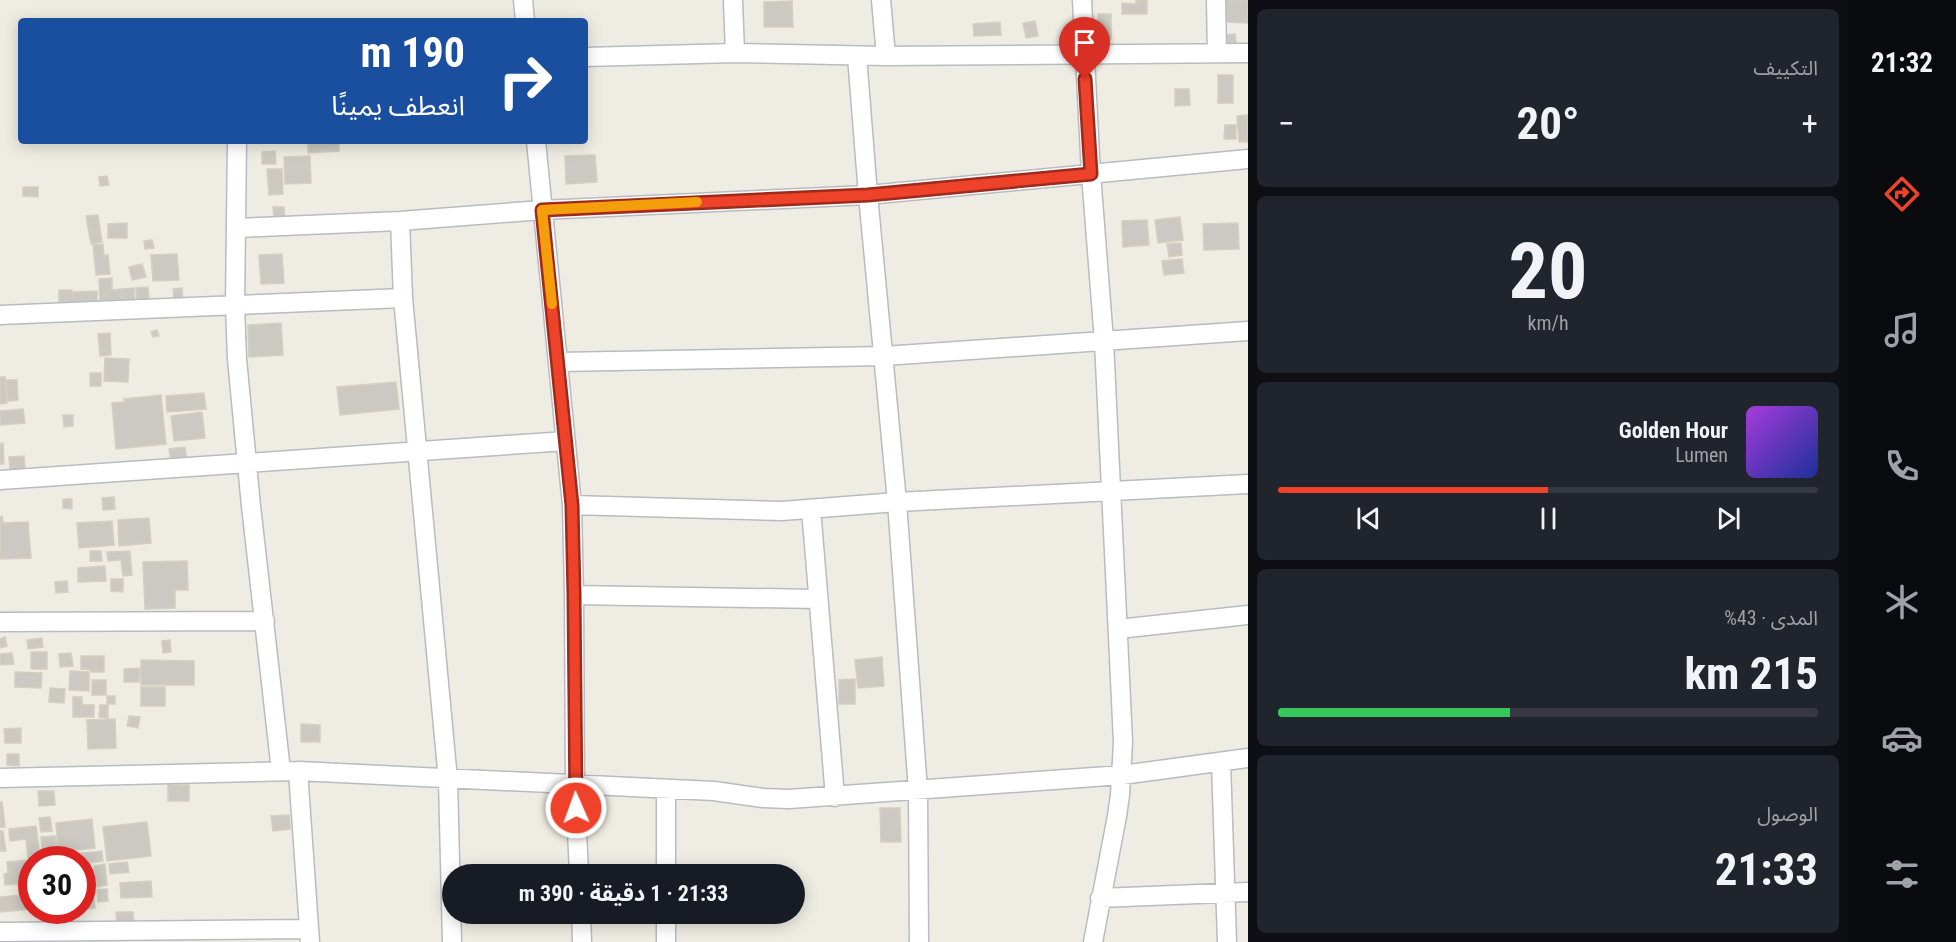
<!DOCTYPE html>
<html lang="ar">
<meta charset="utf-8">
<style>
body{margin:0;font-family:"Roboto Condensed","Noto Sans Arabic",sans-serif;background:#20242c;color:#f1f3f6;direction:rtl;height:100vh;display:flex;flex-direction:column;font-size:22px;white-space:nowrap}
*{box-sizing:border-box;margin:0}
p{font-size:20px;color:#9ea1a6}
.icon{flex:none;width:33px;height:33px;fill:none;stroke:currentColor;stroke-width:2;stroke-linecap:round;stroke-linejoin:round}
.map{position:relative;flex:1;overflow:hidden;direction:ltr}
.side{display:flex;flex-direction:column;gap:9px;padding:9px;background:#0d0f14;width:600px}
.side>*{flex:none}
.banner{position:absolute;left:18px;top:18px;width:570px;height:126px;border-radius:6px;box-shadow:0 3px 15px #0003;direction:rtl;background:#1a4fa0;color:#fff;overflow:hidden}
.speed{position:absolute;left:18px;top:846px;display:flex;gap:12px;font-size:30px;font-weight:700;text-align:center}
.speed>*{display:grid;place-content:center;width:78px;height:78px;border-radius:50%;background:#171b24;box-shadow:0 3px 15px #0003;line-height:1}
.speed .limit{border:9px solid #d22;background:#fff;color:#111}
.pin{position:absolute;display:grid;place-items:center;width:51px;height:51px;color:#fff;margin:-62px -26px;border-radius:50% 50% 50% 0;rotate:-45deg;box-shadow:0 0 6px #0007}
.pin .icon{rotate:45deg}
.me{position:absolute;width:66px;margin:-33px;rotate:358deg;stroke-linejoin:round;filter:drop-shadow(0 0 4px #0008)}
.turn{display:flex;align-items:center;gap:21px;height:126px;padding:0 24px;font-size:27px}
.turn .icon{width:78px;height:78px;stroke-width:2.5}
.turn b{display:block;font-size:42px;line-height:51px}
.big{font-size:45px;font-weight:700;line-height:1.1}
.side .card{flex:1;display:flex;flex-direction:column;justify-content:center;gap:9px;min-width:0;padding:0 21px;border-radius:9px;background:#20242c}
.side .dial{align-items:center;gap:0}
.dial b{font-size:78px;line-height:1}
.song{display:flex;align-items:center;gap:18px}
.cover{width:72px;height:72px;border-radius:9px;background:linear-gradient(135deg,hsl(280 70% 55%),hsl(230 70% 35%))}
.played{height:6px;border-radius:3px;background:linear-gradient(90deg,#ee422a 50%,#363941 50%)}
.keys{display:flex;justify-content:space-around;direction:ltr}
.heat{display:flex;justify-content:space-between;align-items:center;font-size:33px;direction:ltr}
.charge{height:9px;border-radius:4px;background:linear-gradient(90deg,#34c759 43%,#363941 0)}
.trip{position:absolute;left:442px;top:864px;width:363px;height:60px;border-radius:30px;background:#171b24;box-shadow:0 3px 15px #0003;font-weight:700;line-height:60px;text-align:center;direction:rtl}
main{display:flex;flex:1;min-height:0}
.tabs{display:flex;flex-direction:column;width:108px;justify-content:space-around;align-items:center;background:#090b0e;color:#9ea1a6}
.tabs .icon{width:42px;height:42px}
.tabs .current{color:#ee422a}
.tabs b{font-size:27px;color:#f1f3f6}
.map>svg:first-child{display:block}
.building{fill:#cbc9c2;stroke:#d3cfc1;stroke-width:1.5}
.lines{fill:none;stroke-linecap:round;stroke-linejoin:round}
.street-casing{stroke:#b8bbc0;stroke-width:21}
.street{stroke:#fff;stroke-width:18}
.route-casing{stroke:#9b2b1b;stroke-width:15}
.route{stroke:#ee422a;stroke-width:10}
.slow{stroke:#f59e0b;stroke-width:10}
</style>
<main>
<nav class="tabs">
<b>21:32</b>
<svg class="icon current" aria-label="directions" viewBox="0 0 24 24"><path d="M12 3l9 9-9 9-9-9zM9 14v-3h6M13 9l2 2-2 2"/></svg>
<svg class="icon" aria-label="music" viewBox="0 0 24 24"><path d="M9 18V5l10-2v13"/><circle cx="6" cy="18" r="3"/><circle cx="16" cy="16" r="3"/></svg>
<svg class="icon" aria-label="phone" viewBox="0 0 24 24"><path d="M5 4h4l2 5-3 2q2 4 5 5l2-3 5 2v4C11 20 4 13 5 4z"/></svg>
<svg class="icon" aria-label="climate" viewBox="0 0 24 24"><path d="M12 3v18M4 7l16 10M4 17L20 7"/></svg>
<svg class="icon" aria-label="car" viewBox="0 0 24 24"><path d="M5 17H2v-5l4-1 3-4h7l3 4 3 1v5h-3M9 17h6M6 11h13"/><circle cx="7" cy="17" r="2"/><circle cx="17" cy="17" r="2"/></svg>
<svg class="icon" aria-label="filters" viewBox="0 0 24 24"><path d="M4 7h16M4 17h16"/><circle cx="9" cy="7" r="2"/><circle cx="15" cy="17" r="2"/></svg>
</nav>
<section class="side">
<div class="card"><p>التكييف</p>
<div class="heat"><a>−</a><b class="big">20°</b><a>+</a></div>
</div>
<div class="card dial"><b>20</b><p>km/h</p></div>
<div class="card">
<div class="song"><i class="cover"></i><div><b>Golden Hour</b><p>Lumen</p></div></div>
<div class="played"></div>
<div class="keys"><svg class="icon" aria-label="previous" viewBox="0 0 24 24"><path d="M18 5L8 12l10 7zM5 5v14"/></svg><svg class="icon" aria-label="pause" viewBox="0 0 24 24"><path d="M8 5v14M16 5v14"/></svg><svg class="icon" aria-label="next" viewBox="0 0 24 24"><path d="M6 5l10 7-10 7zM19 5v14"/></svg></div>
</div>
<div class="card"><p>المدى · 43%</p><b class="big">215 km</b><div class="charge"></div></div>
<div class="card"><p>الوصول</p><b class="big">21:33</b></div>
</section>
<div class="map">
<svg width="1248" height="942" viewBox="0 0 1248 942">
<rect width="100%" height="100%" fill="#efede3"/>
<path class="building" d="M1136 0H1147V14H1122V3L1136 4Z
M1226 0H1248V23L1226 22Z
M792 1 793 27H764V2Z
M1098 14H1111V39H1099Z
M1035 21 1038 36 1026 38 1023 23Z
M1000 22 1001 35 974 36 973 24Z
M1235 34 1236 42 1228 43 1226 35Z
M1218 75H1233V103H1218Z
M1175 89H1189L1190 105 1175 106Z
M1248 115V142H1239L1237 116Z
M1225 125H1236V139H1224Z
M308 141H339V151L308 153Z
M275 151 276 164H262V152Z
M595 155 597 182 566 184 565 156Z
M310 156 311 183 285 184 284 157Z
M267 169H282L283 194 269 195Z
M107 176 109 185 100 186 99 177Z
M23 187H38V197L23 196Z
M273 207H284L285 219 274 220Z
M98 215 102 242 91 244 86 216Z
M1180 217 1183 240 1158 243 1155 220Z
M1147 220 1149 245 1123 247 1122 221Z
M127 223V238H108V224Z
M1238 223 1239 249 1204 250 1203 224Z
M152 240 154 248 145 249 144 241Z
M1181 243 1182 255 1169 257 1167 244Z
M103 244 104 256 108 255 110 274 96 275 93 245Z
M177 254 179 280 153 281 151 255Z
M282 254 284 283 261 284 259 255Z
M1182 259 1184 273 1164 275 1162 261Z
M142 264 146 277 132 280 129 267Z
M112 278V290L122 289V302L100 304 99 279Z
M148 287 149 299 137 300 136 288Z
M134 288 135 301H123L122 289Z
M182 288 183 300H174L173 289Z
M59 290H72V292L97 291V303L59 304Z
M281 323 283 355 249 357 248 325Z
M157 330 159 336 153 337 151 332Z
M110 333 111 355 100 356 98 334Z
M105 358 129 359 128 382 104 381Z
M90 373H101V386H90Z
M0 377H5L7 403 0 404Z
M6 380H17L18 400 8 401Z
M396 382 399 409 340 415 337 387Z
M204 393 206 409 167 412 166 396Z
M161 395 166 444 116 449 112 403 125 402 124 399Z
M23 409 25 423 0 425V411Z
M202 412 205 438 174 441 171 416Z
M63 415H73V426L64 427Z
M3 443 4 464H0V444Z
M185 447 187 461 171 463 169 449Z
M24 456 25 469 10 470 9 457Z
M114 497 115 509 103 510 102 498Z
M63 499H72V509L63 508Z
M2 516 3 523 28 522 31 558 0 559V517Z
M149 518 151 543 119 546 118 520Z
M112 521 114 545 79 548 77 523Z
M90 551H101L102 561H90Z
M130 551 132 575 123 576 121 560 108 561 107 552Z
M187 561 188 590H175V608L145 609 143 562Z
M105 566 106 581 78 582V568Z
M111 579H123V592L111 591Z
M67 581 68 592 56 593 55 582Z
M5 637 7 646 0 648V639Z
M42 638 43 647 28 649 27 640Z
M170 640 171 652 163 653 162 641Z
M31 652H47V669H31Z
M12 653 14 664 0 665V654Z
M71 653 73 666 60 667 59 654Z
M81 656H104V672H91V670L81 669Z
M882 657 884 686 858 688 855 660Z
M141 660 194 661V685H141Z
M140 668 139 682H124V669Z
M70 671 89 672V691L69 690Z
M15 672 42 673 41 688 15 687Z
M855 679V704H839V680Z
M92 680H106V695H92Z
M141 687H165V706H141Z
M50 688 65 689 64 703 49 702Z
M107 696H115V704H107Z
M73 697H82V705H94V717H73Z
M100 705H108V718L99 717Z
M129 716 140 717 138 728 127 726Z
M115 719 116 748 88 749 87 720Z
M301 724 320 725V742H301Z
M21 728V743H5L4 729Z
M7 754H19V766L7 765Z
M168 785H189V801H168Z
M38 791H54L55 805 39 806Z
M0 802H2L5 827H0Z
M880 808H900L901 842H881Z
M289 815 290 829 273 831 271 816Z
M50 817 52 831 41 832 39 818Z
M92 819 95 848 58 852 56 823Z
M147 822 151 856 107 861 103 827Z
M36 826 40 857 28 858 26 839 10 841 9 829Z
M0 831H3L6 851H0Z
M55 836 58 860H43L41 837Z
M102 851 103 861 82 864V860H65V855Z
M32 860V883L5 885 4 874 8 873 7 862Z
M127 862 129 872 110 874 109 864Z
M105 864 107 885 97 887 94 866Z
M90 867 95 908 82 910V868Z
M151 881 152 897 121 898 120 883Z
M107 889 108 901 98 902 97 890Z
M32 894V909L0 912V897Z
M116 912H133L134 924 117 925Z"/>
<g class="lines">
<g class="street-casing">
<path id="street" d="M523 0 525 21
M733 0 735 53
M881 0 886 56
M1082 0 1091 174 1104 341 1123 742 1120 795 1117 816 1093 942
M1216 0 1217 53
M857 56 868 195 897 502 918 791 919 942
M585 57 735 53 886 56 1248 53
M237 141 235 305 237 359 251 506 281 771
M536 141 572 505 574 595 575 786 579 874
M400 221 403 298 448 780 452 942
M237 228 400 221 542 210 868 195 1248 159
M0 315 403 298
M559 362 884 356 1248 331
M0 480 566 441
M572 505 782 511 897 502 1248 484
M811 509 835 797
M574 595 817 599
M0 622 265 621
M1118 629 1248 615
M1221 762 1227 942
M298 771 310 942
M0 778 298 771 714 791 763 798 789 799 1122 775 1248 758
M666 789V874
M1100 898 1248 892
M581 914 582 942
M666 914V942
M0 932 309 929"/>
</g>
<use href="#street" class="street"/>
</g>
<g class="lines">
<g class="route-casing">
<path id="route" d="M576 808 574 595 572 505 542 210 868 195 1091 174 1085 79"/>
</g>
<use href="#route" class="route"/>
<path class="slow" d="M552 304 542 210 697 202"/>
</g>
</svg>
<div class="speed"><div class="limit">30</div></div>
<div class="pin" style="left:1085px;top:79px;background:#d93025"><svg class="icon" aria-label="arrive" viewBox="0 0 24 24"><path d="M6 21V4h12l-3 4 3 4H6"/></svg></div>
<svg class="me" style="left:576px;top:808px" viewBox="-20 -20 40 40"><circle r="17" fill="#ee422a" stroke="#fff" stroke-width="3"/><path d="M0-11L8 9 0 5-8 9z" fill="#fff"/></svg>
<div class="trip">21:33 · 1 دقيقة · 390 m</div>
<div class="banner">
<div class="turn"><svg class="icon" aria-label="right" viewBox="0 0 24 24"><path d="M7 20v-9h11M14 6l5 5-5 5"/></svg><div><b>190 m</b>انعطف يمينًا</div></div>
</div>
</div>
</main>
